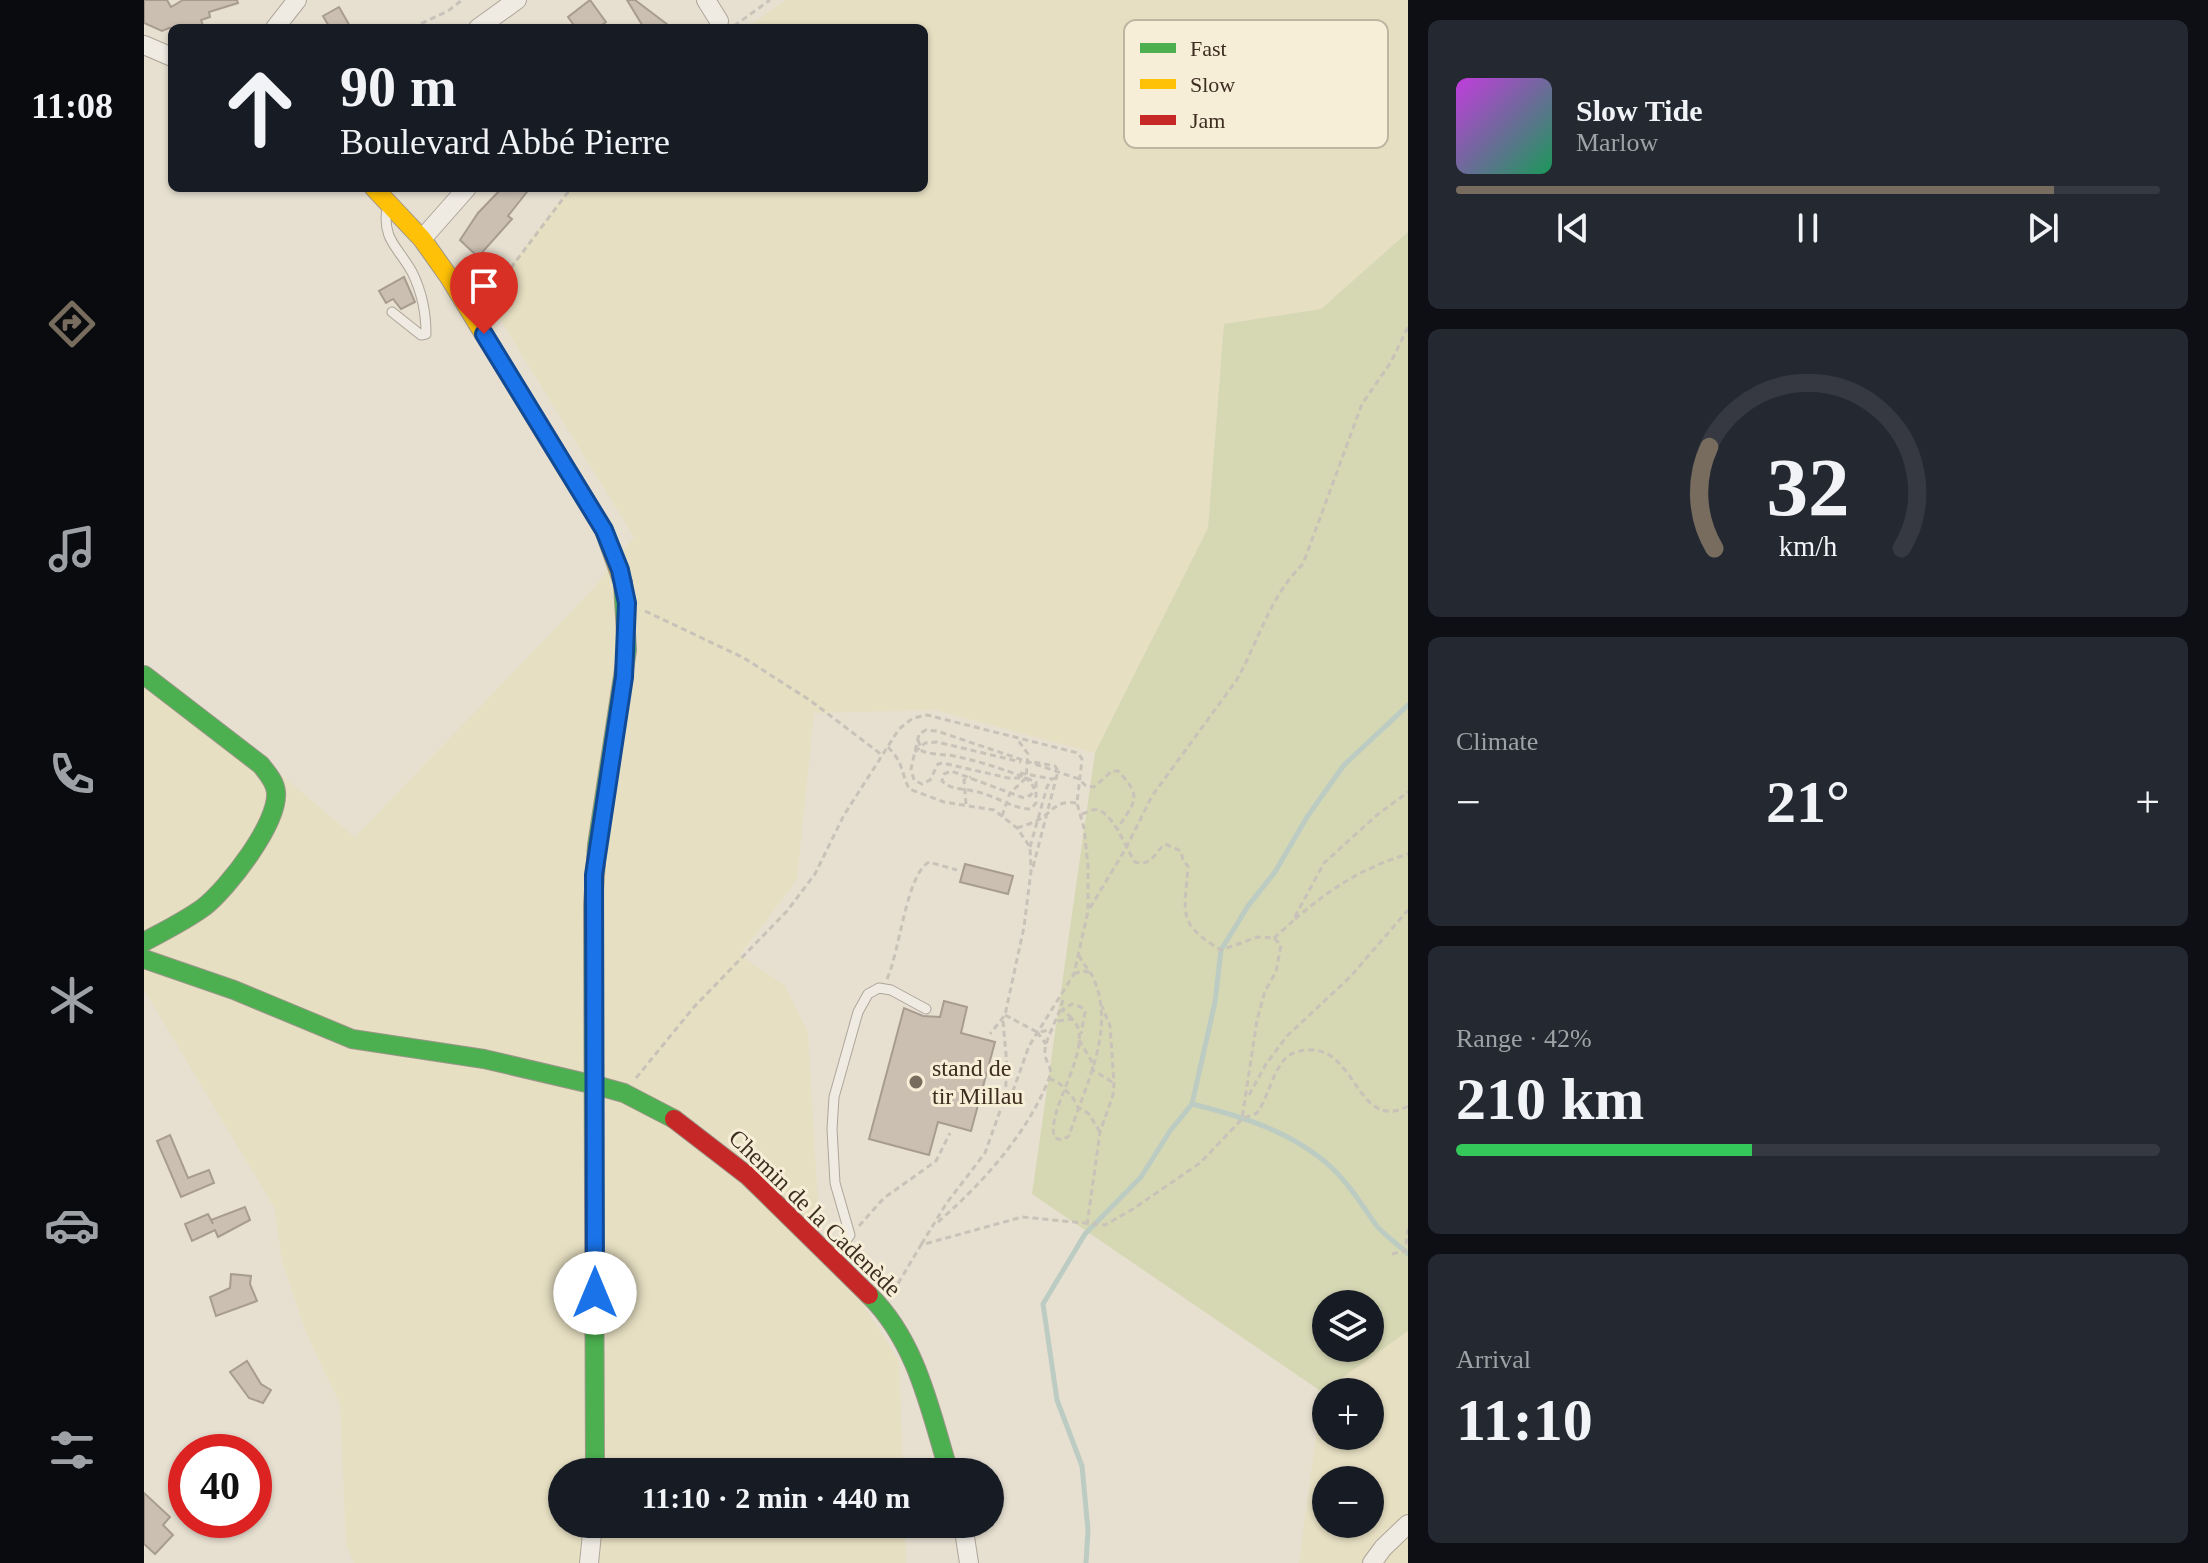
<!DOCTYPE html>
<meta charset="utf-8">
<style>
body{margin:0;font-family:Georgia,serif;background:#242831;color:#f1f3f6;height:100vh;display:flex;flex-direction:column;font-size:30px;white-space:nowrap}
*{box-sizing:border-box;margin:0}
p{font-size:26px;color:#9ea1a6}
.icon{flex:none;width:44px;height:44px;fill:none;stroke:currentColor;stroke-width:2;stroke-linecap:round;stroke-linejoin:round}
.map{position:relative;flex:1;overflow:hidden}
.side{display:flex;flex-direction:column;gap:20px;padding:20px;background:#0d0f14;width:800px}
.side>*{flex:none}
.banner{position:absolute;left:24px;top:24px;width:760px;height:168px;border-radius:12px;box-shadow:0 2px 6px #0004;background:#171b24;color:#f1f3f6;overflow:hidden}
.fabs{position:absolute;left:1168px;top:1290px;display:grid;gap:16px}
.fabs a{display:grid;place-items:center;width:72px;height:72px;border-radius:50%;background:#171b24;box-shadow:0 2px 6px #0004;font-size:40px}
.speed{position:absolute;left:24px;top:1434px;display:flex;gap:16px;font-size:40px;font-weight:700;text-align:center}
.speed>*{display:grid;place-content:center;width:104px;height:104px;border-radius:50%;background:#171b24;box-shadow:0 2px 6px #0004;line-height:1}
.speed .limit{border:12px solid #d22;background:#fff;color:#111}
.pin{position:absolute;display:grid;place-items:center;width:68px;height:68px;color:#fff;margin:-82px -34px;border-radius:50% 50% 50% 0;rotate:-45deg;box-shadow:0 0 8px #0007}
.pin .icon{rotate:45deg}
.me{position:absolute;width:88px;margin:-44px;rotate:0deg;stroke-linejoin:round;filter:drop-shadow(0 0 6px #0008)}
.turn{display:flex;align-items:center;gap:28px;height:168px;padding:0 40px;font-size:36px}
.turn .icon{width:104px;height:104px;stroke-width:2.5}
.turn b{display:block;font-size:56px;line-height:68px}
.big{font-size:60px;font-weight:600;line-height:1.1}
.side .widget{flex:1;display:flex;flex-direction:column;justify-content:center;gap:12px;min-width:0;padding:0 28px;border-radius:12px;background:#242831}
.side .dial{align-items:center;gap:0}
.dial svg{height:208px;overflow:visible;fill:none;stroke:#363941;stroke-width:7;stroke-linecap:round;text-anchor:middle}
.dial text{fill:#f1f3f6;stroke:none}
.song{display:flex;align-items:center;gap:24px}
.cover{width:96px;height:96px;border-radius:12px;background:linear-gradient(135deg,hsl(290 70% 55%),hsl(150 70% 35%))}
.played{height:8px;border-radius:4px;background:linear-gradient(90deg,#786c5e 85%,#363941 85%)}
.keys{display:flex;justify-content:space-around;direction:ltr}
.heat{display:flex;justify-content:space-between;align-items:center;font-size:44px;direction:ltr}
.charge{height:12px;border-radius:6px;background:linear-gradient(90deg,#34c759 42%,#363941 0)}
.trip{position:absolute;left:404px;top:1458px;width:456px;height:80px;border-radius:40px;background:#171b24;box-shadow:0 2px 6px #0004;font-weight:600;line-height:80px;text-align:center}
main{display:flex;flex:1;min-height:0}
.dock{display:flex;flex-direction:column;width:144px;justify-content:space-around;align-items:center;background:#090b0e;color:#9ea1a6}
.dock .icon{width:56px;height:56px}
.dock .active{color:#786c5e}
.dock b{font-size:36px;color:#f1f3f6}
.map>svg:first-child{display:block}
.farmland{fill:#e6dfc2;fill-rule:evenodd}
.green{fill:#d6d7b3;fill-rule:evenodd}
.lines{fill:none;stroke-linecap:round;stroke-linejoin:round}
.stream{stroke:#bcccc2;stroke-width:5}
.building{fill:#cbbfb2;stroke:#a89c90;stroke-width:2}
.lane-casing{stroke:#ada599;stroke-width:11}
.street-casing{stroke:#ada599;stroke-width:20}
.fast-casing{stroke:#9c958a;stroke-width:20}
.slow-casing{stroke:#9c958a;stroke-width:20}
.jam-casing{stroke:#9c958a;stroke-width:20}
.path{stroke:#c8c2b9;stroke-width:3;stroke-dasharray:6 4;stroke-linecap:butt}
.lane{stroke:#efebe3;stroke-width:9}
.street{stroke:#efebe3;stroke-width:18}
.fast{stroke:#4caf50;stroke-width:18}
.slow{stroke:#ffc107;stroke-width:18}
.jam{stroke:#c62828;stroke-width:18}
.route-casing{stroke:#114b97;stroke-width:20}
.route{stroke:#1a73e8;stroke-width:14}
.poi-dot{fill:#786c5e;stroke:#f7eed8;stroke-width:3}
.labels{text-anchor:middle;stroke-width:6;stroke-linejoin:round;paint-order:stroke}
.poi-label{font-size:24px;fill:#3d2e20;stroke:#f7eed8;text-anchor:start}
.street-label{font-size:24px;fill:#3d2e20;stroke:#f7eed8}
.key{fill:#f7eed8;stroke:#bfb4a1;stroke-width:2}
.key-label{font-size:22px;fill:#3d2e20}
</style>
<main>
<nav class="dock">
<b>11:08</b>
<svg class="icon active" aria-label="directions" viewBox="0 0 24 24"><path d="M12 3l9 9-9 9-9-9zM9 14v-3h6M13 9l2 2-2 2"/></svg>
<svg class="icon" aria-label="music" viewBox="0 0 24 24"><path d="M9 18V5l10-2v13"/><circle cx="6" cy="18" r="3"/><circle cx="16" cy="16" r="3"/></svg>
<svg class="icon" aria-label="phone" viewBox="0 0 24 24"><path d="M5 4h4l2 5-3 2q2 4 5 5l2-3 5 2v4C11 20 4 13 5 4z"/></svg>
<svg class="icon" aria-label="climate" viewBox="0 0 24 24"><path d="M12 3v18M4 7l16 10M4 17L20 7"/></svg>
<svg class="icon" aria-label="car" viewBox="0 0 24 24"><path d="M5 17H2v-5l4-1 3-4h7l3 4 3 1v5h-3M9 17h6M6 11h13"/><circle cx="7" cy="17" r="2"/><circle cx="17" cy="17" r="2"/></svg>
<svg class="icon" aria-label="filters" viewBox="0 0 24 24"><path d="M4 7h16M4 17h16"/><circle cx="9" cy="7" r="2"/><circle cx="15" cy="17" r="2"/></svg>
</nav>
<div class="map">
<svg width="1264" height="1563" viewBox="0 0 1264 1563">
<rect width="100%" height="100%" fill="#e7e0d1"/>
<path class="farmland" d="M642 0H1264V232L1177 309 1080 324 1064 528 951 753 792 710 670 713 653 879 596 955 641 986 664 1033 676 1239 755 1360 759 1472H418V1524H761L762 1563H210L202 1544 196 1404 163 1335 138 1260 130 1207 0 990V684L73 721 211 837 448 590 490 537 343 298 425 188H780V28H602Z
M1264 1331V1563H1155L1178 1392ZM1182 1392H1226V1436H1182ZM1182 1480H1226V1524H1182Z"/>
<path class="green" d="M1264 232V1331L1178 1392 888 1194 951 753 1064 528 1080 324 1177 309ZM1182 1304H1226V1348H1182Z"/>
<g class="lines">
<path class="stream" d="M1048 1104C1097 1116 1149 1132 1187 1167 1205 1184 1218 1205 1232 1225 1241 1236 1254 1244 1264 1254
M942 1563 944 1530 938 1466 913 1400 899 1304 941 1234 997 1177 1026 1131 1048 1104 1071 1002 1077 950 1104 906 1131 872 1163 817 1200 765 1264 705"/>
</g>
<path class="building" d="M0 0H23L27 7 39 0H93L94 3 65 12 66 17 57 20 60 28H25L18 31 0 23Z
M446 0 462 22 454 28H432L424 17Z
M483 0H491L528 28H500Z
M195 7 207 28H186L179 16Z
M358 188H386L364 216 368 219 334 257 316 240 334 213Z
M260 277 271 302 257 309 249 299 242 303 235 291Z
M821 864 869 876 864 894 816 882Z
M800 1001 823 1007 817 1033 851 1042 827 1131 794 1122 785 1155 725 1139 760 1008 779 1016 796 1017Z
M26 1135 44 1178 65 1170 70 1183 37 1197 13 1141Z
M101 1207 106 1220 74 1237 71 1230 48 1241 41 1224 64 1214 69 1224 67 1220Z
M87 1274 107 1276 106 1284 113 1301 72 1316 66 1297 86 1288Z
M103 1361 117 1384 127 1390 119 1403 105 1398 86 1372Z
M0 1493 26 1517 19 1525 29 1535 11 1554 0 1544Z"/>
<g class="lines">
<g class="lane-casing">
<path id="lane" d="M243 209C238 239 254 247 268 272 278 292 282 311 282 334L277 335 248 312
M689 1258 706 1235 691 1183 688 1129 690 1097 714 1012 724 994 735 988 747 990 782 1009"/>
</g>
<g class="street-casing">
<path id="street" d="M562 0 575 21
M131 28 153 0
M334 28 373 0
M0 45 28 57
M278 239 323 188
M819 1524 825 1563
M445 1563 449 1524
M1228 1563 1239 1548 1264 1524"/>
</g>
<g class="fast-casing">
<path id="fast" d="M0 675 117 765C123 773 131 781 132 792 135 823 83 889 60 907 41 921 20 931 0 942
M0 959 90 990 208 1039 340 1059 451 1085 480 1093 530 1119
M725 1295C773 1342 786 1410 805 1472
M451 1472 449 905 453 845 483 650 479 583"/>
</g>
<g class="slow-casing">
<path id="slow" d="M230 188 278 239 305 277 460 530 479 583"/>
</g>
<g class="jam-casing">
<path id="jam" d="M530 1119 604 1176 725 1295"/>
</g>
<path class="path" d="M590 26 626 0
M268 28 304 11 318 0
M340 298 357 281 427 188
M501 611 600 658 667 701 738 755
M774 740 778 751C789 755 799 754 810 756 839 762 865 771 892 782V803L887 809C868 809 849 794 829 791 817 788 807 790 798 781L800 774 807 771 880 798 887 795 890 787 882 778H864L799 763 794 764 786 780 778 784 770 780 767 769 775 734 782 730 793 731 935 779 942 786 950 787 968 771H974C1001 799 989 802 973 830
M744 747C760 764 756 769 765 789L800 802 850 810 873 828 886 847 887 871 880 927 861 1015 846 1034
M771 752 781 743 793 742 877 762
M876 773 908 779
M822 804 820 780 827 777
M938 814C944 812 951 807 957 811 973 821 981 847 991 862 1009 866 1009 854 1021 844L1037 851 1039 861 1044 866C1041 914 1032 923 1077 950L1114 937 1130 938 1137 945 1132 972 1121 991 1113 1020 1098 1119
M858 816 866 793 882 778 884 754 874 740
M873 828C879 826 886 824 892 821 910 812 910 800 933 803
M886 847 903 787 908 779 912 778
M889 867 914 771 911 766 889 762
M946 908 982 848 1008 796 1092 681C1115 641 1125 597 1159 564L1218 404 1247 362 1264 327
M1151 919C1189 887 1216 869 1264 854
M1130 938 1148 922 1180 863 1233 815 1264 792
M930 974 938 971 945 972
M743 979C756 951 762 875 785 862L813 870
M861 1015 893 1032 909 1030
M928 1018 918 1010 928 1004 937 1007 941 1012 937 1034
M859 1021 863 1066 861 1097
M914 1021 928 1019C955 1042 899 1113 911 1138L918 1140 925 1136C940 1087 971 1034 951 982 948 971 939 966 935 955
M893 1032 902 1044
M935 1040 947 1060 949 1070 968 1082
M492 1078 550 1007 643 911 671 874 700 815 755 729 769 718 783 715 934 753 938 759 933 803 940 828 944 866V911L930 974 885 1046 869 1091 861 1097 841 1153 802 1204 777 1245
M905 1078 916 1084 929 1098 934 1107 945 1114 956 1132
M1105 1095 1122 1064 1143 1036 1206 977 1264 910
M794 1222C838 1184 887 1130 907 1073 906 1066 902 1061 901 1055 899 1039 917 1016 919 998
M943 1225 956 1132 969 1095 970 1083 966 1026 958 1006
M715 1226 740 1198 792 1161 806 1133
M1248 1254 1261 1251 1264 1229
M749 1292 777 1245 878 1217 961 1225 989 1209 1056 1163 1098 1119 1113 1113C1125 1096 1128 1072 1142 1058 1148 1052 1157 1050 1166 1050 1212 1048 1214 1133 1264 1106"/>
<use href="#lane" class="lane"/>
<use href="#street" class="street"/>
<use href="#fast" class="fast"/>
<use href="#slow" class="slow"/>
<use href="#jam" class="jam"/>
</g>
<g class="lines">
<g class="route-casing">
<path id="route" d="M340 334 460 530 476 570 483 603 480 677 450 875 451 1293"/>
</g>
<use href="#route" class="route"/>
</g>
<circle class="poi-dot" cx="772" cy="1082" r="8"/>
<g class="labels">
<g class="poi-label">
<text x="788" y="1076">stand de<tspan x="788" dy="28">tir Millau</tspan></text>
</g>
<g class="street-label">
<text transform="translate(671 1213) rotate(44)" y="8">Chemin de la Cadenède</text>
</g>
</g>
<rect x="980" y="20" width="264" height="128" rx="12" class="key"/>
<rect x="996" y="43" width="36" height="10" fill="#4caf50"/>
<rect x="996" y="79" width="36" height="10" fill="#ffc107"/>
<rect x="996" y="115" width="36" height="10" fill="#c62828"/>
<g class="key-label">
<text x="1046" y="56">Fast</text>
<text x="1046" y="92">Slow</text>
<text x="1046" y="128">Jam</text>
</g>
</svg>
<div class="fabs">
<a><svg class="icon" aria-label="layers" viewBox="0 0 24 24"><path d="M12 4l9 5-9 5-9-5zM3 14l9 5 9-5"/></svg></a>
<a>+</a>
<a>−</a>
</div>
<div class="speed"><div class="limit">40</div></div>
<div class="pin" style="left:340px;top:334px;background:#d93025"><svg class="icon" aria-label="arrive" viewBox="0 0 24 24"><path d="M6 21V4h12l-3 4 3 4H6"/></svg></div>
<svg class="me" style="left:451px;top:1293px" viewBox="-20 -20 40 40"><circle r="19" fill="#fff"/><path d="M0-13L10 11 0 6-10 11z" fill="#1a73e8"/></svg>
<div class="trip">11:10 · 2 min · 440 m</div>
<div class="banner">
<div class="turn"><svg class="icon" aria-label="ahead" viewBox="0 0 24 24"><path d="M12 20V5M6 11l6-6 6 6"/></svg><div><b>90 m</b>Boulevard Abbé Pierre</div></div>
</div>
</div>
<section class="side">
<div class="widget">
<div class="song"><i class="cover"></i><div><b>Slow Tide</b><p>Marlow</p></div></div>
<div class="played"></div>
<div class="keys"><svg class="icon" aria-label="previous" viewBox="0 0 24 24"><path d="M18 5L8 12l10 7zM5 5v14"/></svg><svg class="icon" aria-label="pause" viewBox="0 0 24 24"><path d="M8 5v14M16 5v14"/></svg><svg class="icon" aria-label="next" viewBox="0 0 24 24"><path d="M6 5l10 7-10 7zM19 5v14"/></svg></div>
</div>
<div class="widget dial"><svg viewBox="0 0 100 80">
<path d="M14 69A42 42 0 1 1 86 69"/>
<path d="M14 69A42 42 0 0 1 12 30" stroke="#786c5e"/>
<text x="50" y="56" font-size="32" font-weight="700">32</text>
<text x="50" y="72" font-size="11">km/h</text>
</svg></div>
<div class="widget"><p>Climate</p>
<div class="heat"><a>−</a><b class="big">21°</b><a>+</a></div>
</div>
<div class="widget"><p>Range · 42%</p><b class="big">210 km</b><div class="charge"></div></div>
<div class="widget"><p>Arrival</p><b class="big">11:10</b></div>
</section>
</main>
